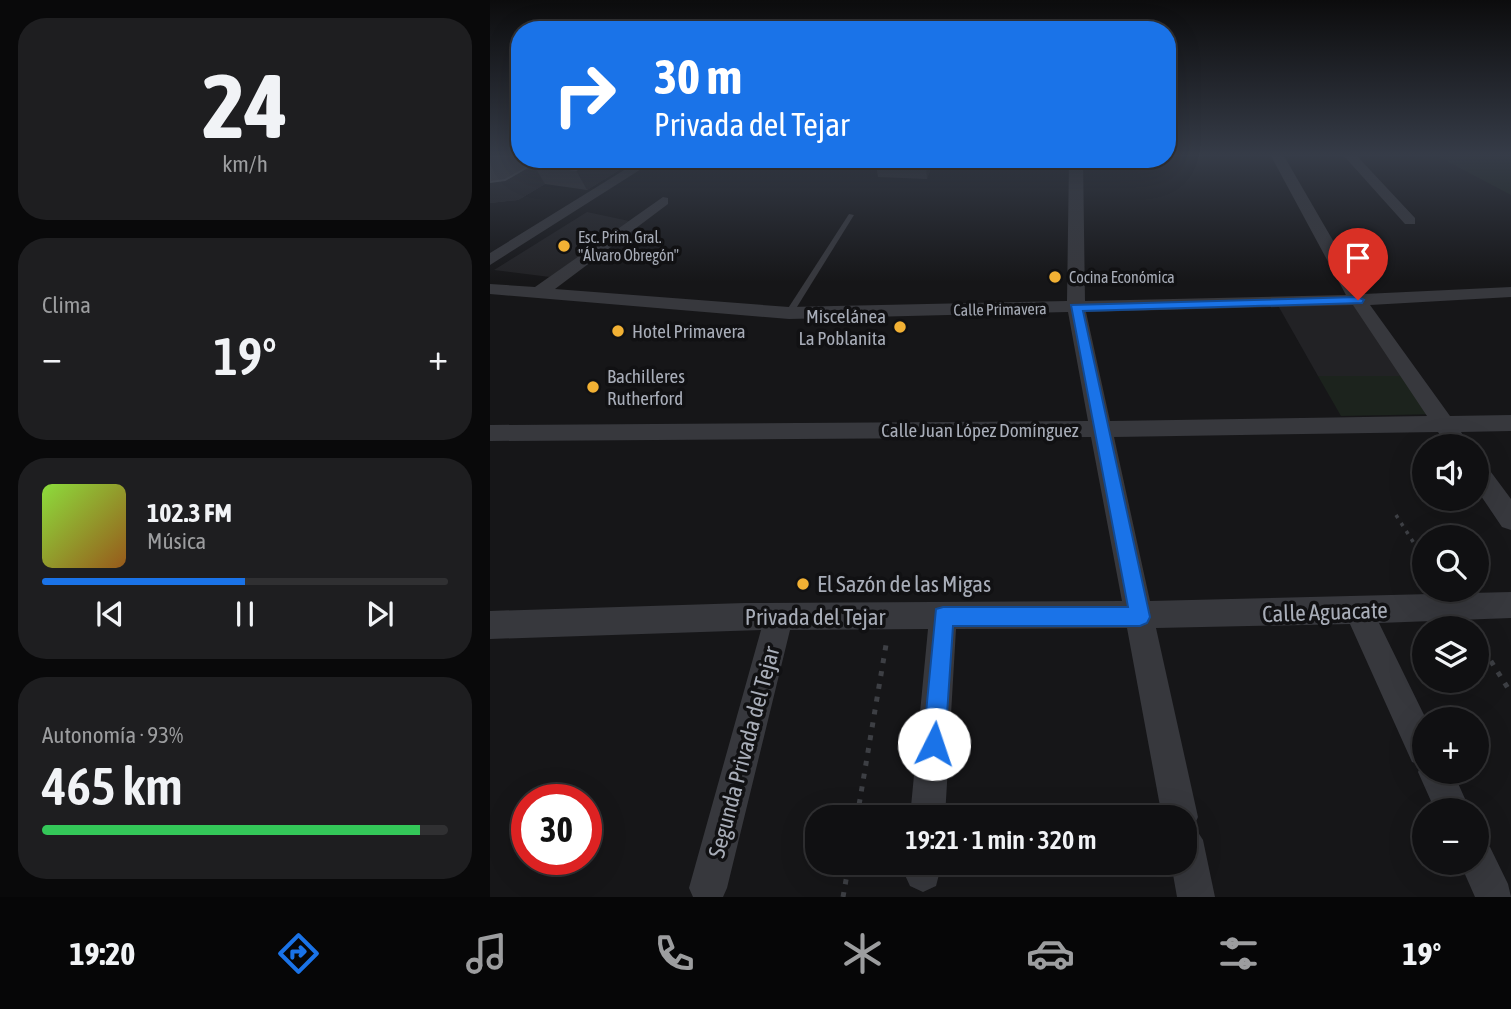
<!DOCTYPE html>
<html lang="es">
<meta charset="utf-8">
<style>
body{margin:0;font-family:"Asap Condensed",sans-serif;background:#1e1e20;color:#f1f3f6;height:100vh;display:flex;flex-direction:column;font-size:26px;white-space:nowrap}
*{box-sizing:border-box;margin:0}
p{font-size:23px;color:#9c9d9f}
.icon{flex:none;width:38px;height:38px;fill:none;stroke:currentColor;stroke-width:2;stroke-linecap:round;stroke-linejoin:round}
.map{position:relative;flex:1;overflow:hidden}
.details{display:flex;flex-direction:column;gap:18px;padding:18px;background:#09090a;width:490px}
.details>*{flex:none}
.banner{position:absolute;left:21px;top:21px;width:665px;height:147px;border-radius:28px;box-shadow:0 7px 28px #0002,0 0 0 2px #303032;background:#1a73e8;color:#fff;overflow:hidden}
.buttons{position:absolute;left:922px;top:434px;display:grid;gap:14px}
.buttons a{display:grid;place-items:center;width:77px;height:77px;border-radius:50%;background:#101012;box-shadow:0 7px 28px #0002,0 0 0 2px #303032;font-size:35px}
.speed{position:absolute;left:21px;top:784px;display:flex;gap:14px;font-size:35px;font-weight:700;text-align:center}
.speed>*{display:grid;place-content:center;width:91px;height:91px;border-radius:50%;background:#101012;box-shadow:0 7px 28px #0002,0 0 0 2px #303032;line-height:1}
.speed .limit{border:10px solid #d22;background:#fff;color:#111}
.pin{position:absolute;display:grid;place-items:center;width:60px;height:60px;color:#fff;margin:-72px -30px;border-radius:50% 50% 50% 0;rotate:-45deg;box-shadow:0 0 7px #0007}
.pin .icon{rotate:45deg}
.me{position:absolute;width:77px;margin:-38px;rotate:4deg;stroke-linejoin:round;filter:drop-shadow(0 0 5px #0008)}
.turn{display:flex;align-items:center;gap:24px;height:147px;padding:0 28px;font-size:32px}
.turn .icon{width:91px;height:91px;stroke-width:2.5}
.turn b{display:block;font-size:49px;line-height:60px}
.big{font-size:52px;font-weight:600;line-height:1.1}
.details .card{flex:1;display:flex;flex-direction:column;justify-content:center;gap:10px;min-width:0;padding:0 24px;border-radius:28px;background:#1e1e20}
.details .dial{align-items:center;gap:0}
.dial b{font-size:91px;line-height:1}
.song{display:flex;align-items:center;gap:21px}
.cover{width:84px;height:84px;border-radius:10px;background:linear-gradient(135deg,hsl(90 70% 55%),hsl(30 70% 35%))}
.played{height:7px;border-radius:4px;background:linear-gradient(90deg,#1a73e8 50%,#303032 50%)}
.keys{display:flex;justify-content:space-around;direction:ltr}
.heat{display:flex;justify-content:space-between;align-items:center;font-size:38px;direction:ltr}
.charge{height:10px;border-radius:5px;background:linear-gradient(90deg,#34c759 93%,#303032 0)}
.trip{position:absolute;left:315px;top:805px;width:392px;height:70px;border-radius:28px;background:#101012;box-shadow:0 7px 28px #0002,0 0 0 2px #303032;font-weight:600;line-height:70px;text-align:center}
.dock{display:flex;height:112px;justify-content:space-around;align-items:center;background:#060607;color:#9c9d9f}
.dock .icon{width:49px;height:49px}
.dock .active{color:#1a73e8}
.dock b{font-size:32px;color:#f1f3f6}
main{display:flex;flex:1;min-height:0}
.map>svg:first-child{display:block}
.built{fill:#222225}
.green{fill:#1c231d}
.lines{fill:none;stroke-linecap:round;stroke-linejoin:round}
.path-far1{stroke:#3d3f44;stroke-width:3.5;stroke-dasharray:3.5 6;stroke-linecap:butt}
.path{stroke:#3d3f44;stroke-width:5;stroke-dasharray:5 8;stroke-linecap:butt}
.service{fill:#37383d;fill-rule:evenodd}
.minor{fill:#37383d;fill-rule:evenodd}
.wall{fill:#323236}
.shaded-wall{fill:#212124}
.building{fill:#3f3f44;stroke:#4f5156;stroke-width:2}
.route{fill:#1a73e8;stroke:#114b97;stroke-width:2}
.poi-dot{fill:#f2b134;stroke:#111113;stroke-width:2.5}
.labels{text-anchor:middle;stroke-width:7;stroke-linejoin:round;paint-order:stroke}
.far-poi-label{font-size:16px;fill:#a8adb8;stroke:#111113;text-anchor:start}
.far-street-label{font-size:16px;fill:#a8adb8;stroke:#111113}
.poi-label{font-size:19px;fill:#a8adb8;stroke:#111113;text-anchor:start}
.street-label{font-size:19px;fill:#a8adb8;stroke:#111113}
.near-poi-label{font-size:23px;fill:#a8adb8;stroke:#111113;text-anchor:start}
.near-street-label{font-size:23px;fill:#a8adb8;stroke:#111113}
</style>
<main>
<section class="details">
<div class="card dial"><b>24</b><p>km/h</p></div>
<div class="card"><p>Clima</p>
<div class="heat"><a>−</a><b class="big">19°</b><a>+</a></div>
</div>
<div class="card">
<div class="song"><i class="cover"></i><div><b>102.3 FM</b><p>Música</p></div></div>
<div class="played"></div>
<div class="keys"><svg class="icon" aria-label="previous" viewBox="0 0 24 24"><path d="M18 5L8 12l10 7zM5 5v14"/></svg><svg class="icon" aria-label="pause" viewBox="0 0 24 24"><path d="M8 5v14M16 5v14"/></svg><svg class="icon" aria-label="next" viewBox="0 0 24 24"><path d="M6 5l10 7-10 7zM19 5v14"/></svg></div>
</div>
<div class="card"><p>Autonomía · 93%</p><b class="big">465 km</b><div class="charge"></div></div>
</section>
<div class="map">
<svg width="1021" height="897" viewBox="0 0 1021 897">
<rect width="100%" height="100%" fill="#161618"/>
<path class="built" d="M97 212 139 221 60 277 4 270Z
M873 300 925 376H828L786 302Z"/>
<path class="green" d="M947 156H1021V195Z
M828 376H925L951 414 851 416Z"/>
<g class="lines">
<path class="path-far1" d="M906 515 934 559"/>
<path class="path" d="M987 639 1021 693
M367 817 397 639
M353 897 359 863"/>
<path class="service" d="M359 214 364 215 302 315H296L295 313Z"/>
<path class="minor" d="M781 156H794L874 294 1021 287V297L880 305 960 416 1021 415V431L971 432 980 446H957L948 432 624 437 660 601 1021 592V618L889 623 936 719 934 772H963L980 810H945L928 772 931 765 922 762 860 624 666 628 708 817 704 826 713 840 725 897H687L681 863H695V817H672L637 628 466 629 455 817H420L438 629 300 630 237 888 233 897H203L199 888 271 630 0 639V611L255 603 632 601 601 437 0 441V425L598 421 578 312 299 319 0 294V284L45 287 173 197 178 198V204L65 289 299 307 577 301 579 159H593L595 301 856 295ZM863 305 937 416 620 421 596 312Z
M854 156H867L925 218V224H915Z
M152 159H167L0 265V253Z
M987 462 995 464 1021 499V530L1012 527 987 490Z
M987 842 1000 847 1018 884 1021 897H985L970 863H987Z
M416 863H452L446 886 433 892 420 886 414 873Z"/>
</g>
<path class="wall" d="M0 156 147 159 97 190 55 184 28 200 0 203Z
M388 159H444L437 179 388 177 386 164Z"/>
<path class="shaded-wall" d="M105 159H147L97 190 86 170Z
M438 159H444L437 179 436 166Z
M43 164 55 184 28 200 0 203V182Z"/>
<path class="building" d="M0 156H30V159H105L86 170 43 164 15 180 0 182Z
M388 159H438L436 166 386 164Z"/>
<linearGradient id="sky" x2="0" y2="1"><stop stop-color="#0c0c0d"/><stop offset="0.55" stop-color="#363c48"/><stop offset="1" stop-color="#363c48" stop-opacity="0"/></linearGradient>
<rect width="1021" height="282" fill="url(#sky)"/>
<path class="route" d="M868 297 874 300 872 303 593 311 660 617 657 623 650 626H463L455 744 452 752 444 756 436 752 433 744 446 609 453 607H638L581 305Z"/>
<g class="poi-dot">
<circle cx="74" cy="246" r="7"/>
<circle cx="565" cy="277" r="7"/>
<circle cx="410" cy="327" r="7"/>
<circle cx="128" cy="331" r="7"/>
<circle cx="103" cy="387" r="7"/>
<circle cx="313" cy="584" r="7"/>
</g>
<g class="labels">
<g class="far-poi-label">
<text x="88" y="243">Esc. Prim. Gral.<tspan x="88" dy="18">"Álvaro Obregón"</tspan></text>
<text x="579" y="283">Cocina Económica</text>
</g>
<g class="far-street-label">
<text transform="translate(510 309) rotate(-1)" y="6">Calle Primavera</text>
</g>
<g class="poi-label">
<text x="396" y="323" text-anchor="end">Miscelánea<tspan x="396" dy="22">La Poblanita</tspan></text>
<text x="142" y="338">Hotel Primavera</text>
<text x="117" y="383">Bachilleres<tspan x="117" dy="22">Rutherford</tspan></text>
</g>
<g class="street-label">
<text x="490" y="437">Calle Juan López Domínguez</text>
</g>
<g class="near-poi-label">
<text x="327" y="592">El Sazón de las Migas</text>
</g>
<g class="near-street-label">
<text transform="translate(835 612) rotate(-2)" y="8">Calle Aguacate</text>
<text x="325" y="625">Privada del Tejar</text>
<text transform="translate(254 752) rotate(-75)" y="8">Segunda Privada del Tejar</text>
</g>
</g>
</svg>
<div class="buttons">
<a><svg class="icon" aria-label="sound" viewBox="0 0 24 24"><path d="M4 9h4l5-4v14l-5-4H4zM17 9q2 3 0 6"/></svg></a>
<a><svg class="icon" aria-label="search" viewBox="0 0 24 24"><circle cx="10" cy="10" r="6"/><path d="M15 15l6 6"/></svg></a>
<a><svg class="icon" aria-label="layers" viewBox="0 0 24 24"><path d="M12 4l9 5-9 5-9-5zM3 14l9 5 9-5"/></svg></a>
<a>+</a>
<a>−</a>
</div>
<div class="speed"><div class="limit">30</div></div>
<div class="pin" style="left:868px;top:300px;background:#d93025"><svg class="icon" aria-label="arrive" viewBox="0 0 24 24"><path d="M6 21V4h12l-3 4 3 4H6"/></svg></div>
<svg class="me" style="left:444px;top:744px" viewBox="-20 -20 40 40"><circle r="19" fill="#fff"/><path d="M0-13L10 11 0 6-10 11z" fill="#1a73e8"/></svg>
<div class="trip">19:21 · 1 min · 320 m</div>
<div class="banner">
<div class="turn"><svg class="icon" aria-label="right" viewBox="0 0 24 24"><path d="M7 20v-9h11M14 6l5 5-5 5"/></svg><div><b>30 m</b>Privada del Tejar</div></div>
</div>
</div>
</main>
<nav class="dock">
<b>19:20</b>
<svg class="icon active" aria-label="directions" viewBox="0 0 24 24"><path d="M12 3l9 9-9 9-9-9zM9 14v-3h6M13 9l2 2-2 2"/></svg>
<svg class="icon" aria-label="music" viewBox="0 0 24 24"><path d="M9 18V5l10-2v13"/><circle cx="6" cy="18" r="3"/><circle cx="16" cy="16" r="3"/></svg>
<svg class="icon" aria-label="phone" viewBox="0 0 24 24"><path d="M5 4h4l2 5-3 2q2 4 5 5l2-3 5 2v4C11 20 4 13 5 4z"/></svg>
<svg class="icon" aria-label="climate" viewBox="0 0 24 24"><path d="M12 3v18M4 7l16 10M4 17L20 7"/></svg>
<svg class="icon" aria-label="car" viewBox="0 0 24 24"><path d="M5 17H2v-5l4-1 3-4h7l3 4 3 1v5h-3M9 17h6M6 11h13"/><circle cx="7" cy="17" r="2"/><circle cx="17" cy="17" r="2"/></svg>
<svg class="icon" aria-label="filters" viewBox="0 0 24 24"><path d="M4 7h16M4 17h16"/><circle cx="9" cy="7" r="2"/><circle cx="15" cy="17" r="2"/></svg>
<b>19°</b>
</nav>
